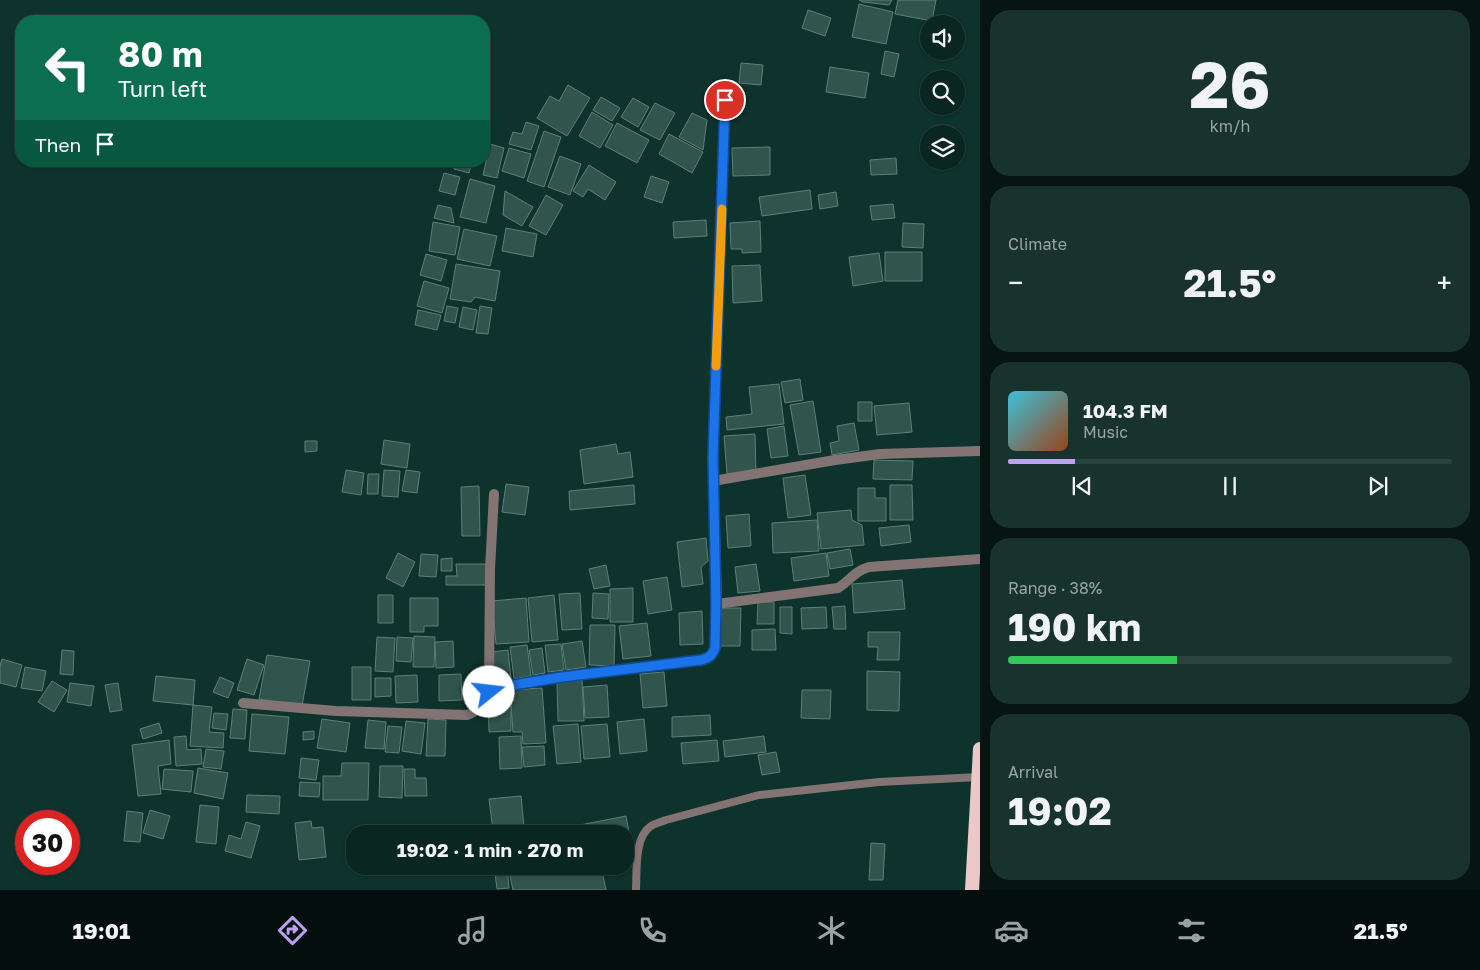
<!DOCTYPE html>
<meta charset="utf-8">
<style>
body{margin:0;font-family:"Golos Text",sans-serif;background:#18322e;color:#f1f3f6;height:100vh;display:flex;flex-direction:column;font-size:19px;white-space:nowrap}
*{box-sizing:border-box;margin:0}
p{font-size:16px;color:#99a5a5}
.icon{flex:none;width:28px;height:28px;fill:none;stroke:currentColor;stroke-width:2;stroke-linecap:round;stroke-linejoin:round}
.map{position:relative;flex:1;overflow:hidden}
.sheet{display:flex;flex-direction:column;gap:10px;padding:10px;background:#061512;width:500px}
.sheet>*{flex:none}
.banner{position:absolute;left:15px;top:15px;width:475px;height:152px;border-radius:20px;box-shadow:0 1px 4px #0004,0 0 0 1px #2a433f;background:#0b6e4f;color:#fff;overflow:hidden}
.fabs{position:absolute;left:920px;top:15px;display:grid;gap:10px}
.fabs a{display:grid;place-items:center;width:45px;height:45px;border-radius:50%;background:#0a2621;box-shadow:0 1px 4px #0004,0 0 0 1px #2a433f;font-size:25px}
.speed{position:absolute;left:15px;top:810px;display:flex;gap:10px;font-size:25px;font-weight:700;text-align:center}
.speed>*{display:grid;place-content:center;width:65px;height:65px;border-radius:50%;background:#0a2621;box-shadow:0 1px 4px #0004,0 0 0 1px #2a433f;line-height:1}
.speed .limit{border:8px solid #d22;background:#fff;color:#111}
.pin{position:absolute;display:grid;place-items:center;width:42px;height:42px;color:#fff;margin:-21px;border:2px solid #fff;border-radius:50%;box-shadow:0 1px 5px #0007}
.me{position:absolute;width:55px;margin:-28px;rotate:74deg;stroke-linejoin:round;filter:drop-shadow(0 0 4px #0008)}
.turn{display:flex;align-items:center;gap:18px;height:105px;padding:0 20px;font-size:22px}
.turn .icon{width:65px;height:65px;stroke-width:2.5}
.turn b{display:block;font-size:35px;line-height:42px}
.then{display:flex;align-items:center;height:48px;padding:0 20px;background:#0003;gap:10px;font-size:19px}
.big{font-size:38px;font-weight:700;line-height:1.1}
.sheet .tile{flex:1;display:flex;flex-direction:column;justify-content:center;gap:8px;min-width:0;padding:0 18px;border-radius:20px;background:#18322e}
.sheet .dial{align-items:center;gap:0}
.dial b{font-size:65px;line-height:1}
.song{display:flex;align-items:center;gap:15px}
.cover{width:60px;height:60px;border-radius:8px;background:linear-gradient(135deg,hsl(190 70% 55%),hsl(20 70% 35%))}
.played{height:5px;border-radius:2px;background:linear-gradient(90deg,#bca0f2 15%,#2a433f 15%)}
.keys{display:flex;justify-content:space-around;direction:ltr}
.heat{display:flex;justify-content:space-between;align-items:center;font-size:28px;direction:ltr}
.charge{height:8px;border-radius:4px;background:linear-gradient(90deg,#34c759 38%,#2a433f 0)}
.trip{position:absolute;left:346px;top:825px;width:288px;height:50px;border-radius:20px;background:#0a2621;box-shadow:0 1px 4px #0004,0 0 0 1px #2a433f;font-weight:700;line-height:50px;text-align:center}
.tabs{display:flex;height:80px;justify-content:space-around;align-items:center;background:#040f0d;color:#99a5a5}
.tabs .icon{width:35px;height:35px}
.tabs .active{color:#bca0f2}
.tabs b{font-size:22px;color:#f1f3f6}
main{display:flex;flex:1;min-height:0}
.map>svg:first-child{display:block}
.building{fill:#31554d;stroke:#5b8077}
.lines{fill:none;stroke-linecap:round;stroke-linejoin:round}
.service{stroke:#837373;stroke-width:8}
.minor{stroke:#837373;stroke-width:10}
.trunk{stroke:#ecc8c9;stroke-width:14}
.route-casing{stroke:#114b97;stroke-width:12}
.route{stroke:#1a73e8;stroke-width:9}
.slow{stroke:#f59e0b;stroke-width:9}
</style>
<main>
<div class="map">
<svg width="980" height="890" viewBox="0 0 980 890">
<rect width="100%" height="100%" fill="#0e332c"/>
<path class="building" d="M859 0H892L889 5 863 2Z
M898 0H936L932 21 895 14Z
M859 4 893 12 886 44 852 37Z
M808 10 831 18 825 36 802 28Z
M885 51 899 54 894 77 881 74Z
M741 63 763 65 761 85 739 83Z
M830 67 869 73 865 98 826 92Z
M568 85 590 98 567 136 537 118 550 96 559 101Z
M601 97 620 108 612 121 593 110Z
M633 98 649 107 638 127 621 117Z
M655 103 675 113 660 140 640 130Z
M592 112 613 125 600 148 579 136Z
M692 113 707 120 703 150 679 137Z
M526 122 539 126 531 150 509 144 513 132 522 134Z
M617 123 649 140 637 163 605 146Z
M544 131 561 137 544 187 527 181Z
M669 134 703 152 692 173 659 154Z
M490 144 504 148 497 178 483 175Z
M770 147V175L733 176 732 148Z
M509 148 531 154 524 178 502 171Z
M560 156 581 164 570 195 548 187Z
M896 158 897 174 871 175 870 160Z
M456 161H472L469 173 454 169Z
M589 165 616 182 605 200 588 189 583 197 573 191Z
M444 173 460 177 455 195 439 191Z
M651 176 669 182 662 203 644 197Z
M470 179 495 186 486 223 460 217Z
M810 190 812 209 762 216 759 197Z
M505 191 533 207 522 226 503 215Z
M836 192 838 206 820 209 818 195Z
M546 195 563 205 546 235 529 226Z
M893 204 895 218 872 220 870 206Z
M438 205 451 208 454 223 434 218Z
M706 220 707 236 674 238 673 222Z
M760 221 761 252 742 253V249H731L730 223Z
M433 222 460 227 455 255 429 251Z
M903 223 924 224 923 248 902 247Z
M506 228 537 234 533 257 502 251Z
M464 229 497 236 490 266 457 259Z
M885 252H922V281H885Z
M879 253 883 281 853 286 849 257Z
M426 254 447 260 441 281 420 275Z
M456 264 500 271 495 301 475 297 471 302 450 299Z
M760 265 762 301 733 303 732 266Z
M424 281 449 288 442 313 417 306Z
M447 306 458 308 455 323 444 321Z
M480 306 492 308 488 334 476 333Z
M463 307 477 310 473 330 459 327Z
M418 310 441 315 437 330 415 325Z
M800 379 803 400 785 403 781 382Z
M779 384 784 424 727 430 726 417 752 414 749 387Z
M813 401 821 452 799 455 790 405Z
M858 402H872V421H858Z
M909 403 912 432 877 435 874 406Z
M854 423 859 450 832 455 830 443 839 441 837 426Z
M784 426 788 456 771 458 767 429Z
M755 434 756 473 727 474 724 436Z
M384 440 410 444 407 468 381 464Z
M305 441H317V451L305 452Z
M616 444 618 454 630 452 633 477 584 484 580 450Z
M874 460 913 461 912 480 873 479Z
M346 470 364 473 361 495 342 492Z
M384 470 400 471 398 497 382 496Z
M406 470 420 472 417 493 402 491Z
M368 474H379L378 494H367Z
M805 475 811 515 788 518 783 478Z
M506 484 529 487 525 515 502 512Z
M634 485 635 504 570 510 569 491Z
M890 485H912L913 520H890Z
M479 486 480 536H462L461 487Z
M858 488H875V498H886V521H858Z
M851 510 852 520 862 525 864 545 821 549 817 513Z
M749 514 751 546 728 548 726 516Z
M817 520 819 551 773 553 772 523Z
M909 525 911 542 881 546 879 528Z
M706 538 708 561 701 567 703 584 682 587 677 542Z
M850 549 853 565 830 569 827 553Z
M398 553 415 562 403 587 386 578Z
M826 553 829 576 794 581 791 558Z
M421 554 438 555 436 577 419 576Z
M452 558V571H441V559Z
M456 564H486V585H446V576H457Z
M756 564 760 591 738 593 735 567Z
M606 565 610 586 594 589 589 569Z
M667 577 672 610 648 614 643 581Z
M902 580 905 609 854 613 852 584Z
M633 588V622H610V589Z
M580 593 582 629 562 630 559 594Z
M593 593 609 594 608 619 592 618Z
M378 595H393V623H378Z
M554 595 558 640 532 642 528 598Z
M410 598H438V626H424V632H410Z
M526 598 529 642 496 644 492 601Z
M758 602H774V624H757Z
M845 606 846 629H834L832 607Z
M780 607H792V634L780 633Z
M826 607 827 628 802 629 801 608Z
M718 608H741L740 646H718Z
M702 611 703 644 680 645 679 613Z
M647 623 651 656 623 659 619 626Z
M590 625H615L614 666 589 665Z
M775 629 776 650H752V630Z
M868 632H900L899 660H877L878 647H868Z
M414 636 435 637 434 667H413Z
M377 637 395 638 393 672 375 671Z
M397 637 413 638 411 662 396 661Z
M453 641 454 667 436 668 435 642Z
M582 641 586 667 566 670 562 644Z
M561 644 564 670 548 672 545 645Z
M527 645 531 676 514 679 510 647Z
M542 648 545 673 533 675 529 650Z
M62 650 74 651 73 675 60 674Z
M508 650 511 679 496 681 492 652Z
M267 655 310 661 302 706 259 699Z
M2 659 22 665 16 687 0 683V666Z
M247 659 264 665 254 695 237 690Z
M25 667 46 671 42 691 21 688Z
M352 667H371V700H352Z
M867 671 900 672 899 711 867 710Z
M664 672 667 706 643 708 640 674Z
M461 674 462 700 439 701V675Z
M417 675 418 702 396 703 395 676Z
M156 676 195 680 193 705 153 701Z
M220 677 234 683 228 698 213 692Z
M375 678H391V696L375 697Z
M582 680 584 721H558L557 682Z
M52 681 67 690 54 712 38 702Z
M70 683 94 686 91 706 67 702Z
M118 683 122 710 110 712 105 685Z
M607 685 609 717 585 718 583 687Z
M542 688 546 743 523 744 522 732H513L510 690Z
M802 690H831L830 719 801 718Z
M488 699H511V731L489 732Z
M193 705 212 707 209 732 224 733 223 748 190 746Z
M233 709 247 710 245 739 230 738Z
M214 713 228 714 226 730 212 728Z
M252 714 289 717 285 754 249 751Z
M710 715 711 735 672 737V717Z
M322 719 350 723 346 752 317 748Z
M428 719 446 720 445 756H426Z
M644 719 647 751 620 754 617 722Z
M368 720 386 722 384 749 365 748Z
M406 721 425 723 421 754 402 751Z
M159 723 162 733 143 739 140 729Z
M578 724 581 762 557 764 553 726Z
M607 724 610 757 584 759 581 726Z
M388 726 402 727 399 753 385 752Z
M314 731V739L303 740V732Z
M186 736 187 750 201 749 202 764 176 766 174 737Z
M521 736 522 768 500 769 499 737Z
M764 736 766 752 725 757 723 741Z
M169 740 171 764 158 766 161 794 138 796 132 745Z
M717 740 719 761 683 764 681 743Z
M544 746 545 765 524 767 522 747Z
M206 749 224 751 221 769 203 767Z
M776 752 780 772 762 775 758 755Z
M301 758 319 760 316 780 299 778Z
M342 763H369L368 800H323V776H341Z
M380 766H403L402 798 379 797Z
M198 768 228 773 223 799 194 793Z
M164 769 193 771 191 792 162 789Z
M404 769H415V778H426L427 796H405Z
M300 782 320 783 319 797 299 796Z
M247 795 280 796 279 814 246 812Z
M521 796 524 827 493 831 489 799Z
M200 805 219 807 216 844 196 842Z
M150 810 170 816 163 839 143 833Z
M127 811 143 813 140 842 124 841Z
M626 816 633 854 625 856V834H534Z
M311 821 312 828 323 827 326 857 299 860 295 823Z
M246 822 260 826 251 858 225 851 229 835 241 839Z
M871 843 885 844 883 880H869Z
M494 866H507L509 888 497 889Z
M508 866H601L606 890H513Z"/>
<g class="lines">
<path class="service" d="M636 890C637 871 634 837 651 826 656 823 661 822 666 820L759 795 879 782 979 777"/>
<path class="minor" d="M725 100 713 458 717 604 838 588C851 580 853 572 869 567L980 559
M713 481 835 460 880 454 980 451
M489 691 490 569 494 494
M243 703 336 711 467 715C481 711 484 696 495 688L562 677 701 660C709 658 712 656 715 648L717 604"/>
<path class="trunk" d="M972 890 980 749"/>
</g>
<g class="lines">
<g class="route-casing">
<path id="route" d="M489 692 495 688 562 677 701 660C709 658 712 656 715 648L716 604 713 458 725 100"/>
</g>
<use href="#route" class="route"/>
<path class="slow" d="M716 366 722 209"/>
</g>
</svg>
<div class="fabs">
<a><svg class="icon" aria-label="sound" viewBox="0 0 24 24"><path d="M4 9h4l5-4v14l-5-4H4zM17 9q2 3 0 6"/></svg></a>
<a><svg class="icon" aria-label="search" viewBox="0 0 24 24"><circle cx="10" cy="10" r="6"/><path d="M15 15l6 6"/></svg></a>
<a><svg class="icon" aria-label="layers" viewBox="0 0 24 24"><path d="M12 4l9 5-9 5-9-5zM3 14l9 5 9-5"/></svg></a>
</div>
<div class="speed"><div class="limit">30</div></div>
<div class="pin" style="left:725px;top:100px;background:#d93025"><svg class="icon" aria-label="arrive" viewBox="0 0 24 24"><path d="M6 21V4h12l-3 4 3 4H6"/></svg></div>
<svg class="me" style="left:489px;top:692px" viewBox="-20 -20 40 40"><circle r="19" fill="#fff"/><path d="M0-13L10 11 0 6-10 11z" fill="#1a73e8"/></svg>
<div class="trip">19:02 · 1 min · 270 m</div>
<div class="banner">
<div class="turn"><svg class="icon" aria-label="left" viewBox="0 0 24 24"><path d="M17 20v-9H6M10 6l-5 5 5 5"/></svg><div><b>80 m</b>Turn left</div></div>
<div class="then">Then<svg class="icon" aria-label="arrive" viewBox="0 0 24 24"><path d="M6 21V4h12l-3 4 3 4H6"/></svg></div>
</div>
</div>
<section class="sheet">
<div class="tile dial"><b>26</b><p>km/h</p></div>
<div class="tile"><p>Climate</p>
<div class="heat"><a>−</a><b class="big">21.5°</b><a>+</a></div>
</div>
<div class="tile">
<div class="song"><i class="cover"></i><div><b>104.3 FM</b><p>Music</p></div></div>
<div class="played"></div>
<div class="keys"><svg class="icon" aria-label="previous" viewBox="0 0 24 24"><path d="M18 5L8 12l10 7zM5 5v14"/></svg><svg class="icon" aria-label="pause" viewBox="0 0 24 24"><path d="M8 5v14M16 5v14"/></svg><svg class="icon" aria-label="next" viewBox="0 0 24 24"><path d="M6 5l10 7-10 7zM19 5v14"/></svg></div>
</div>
<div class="tile"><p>Range · 38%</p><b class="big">190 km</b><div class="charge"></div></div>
<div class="tile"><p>Arrival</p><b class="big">19:02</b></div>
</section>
</main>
<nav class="tabs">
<b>19:01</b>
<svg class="icon active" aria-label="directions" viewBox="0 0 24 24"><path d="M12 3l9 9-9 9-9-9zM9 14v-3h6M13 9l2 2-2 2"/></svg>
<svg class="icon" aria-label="music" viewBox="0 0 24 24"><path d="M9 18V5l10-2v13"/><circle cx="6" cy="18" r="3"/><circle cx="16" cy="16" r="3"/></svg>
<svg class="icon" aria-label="phone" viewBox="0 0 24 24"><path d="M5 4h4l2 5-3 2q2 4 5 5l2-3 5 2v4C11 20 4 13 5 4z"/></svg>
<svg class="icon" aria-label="climate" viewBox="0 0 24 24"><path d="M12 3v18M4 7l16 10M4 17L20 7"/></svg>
<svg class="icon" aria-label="car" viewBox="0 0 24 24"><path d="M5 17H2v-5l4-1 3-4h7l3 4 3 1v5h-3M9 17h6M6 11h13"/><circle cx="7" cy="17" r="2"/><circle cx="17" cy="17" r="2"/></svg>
<svg class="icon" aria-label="filters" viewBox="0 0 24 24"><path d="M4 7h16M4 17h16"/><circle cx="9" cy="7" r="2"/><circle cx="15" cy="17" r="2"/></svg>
<b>21.5°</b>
</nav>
